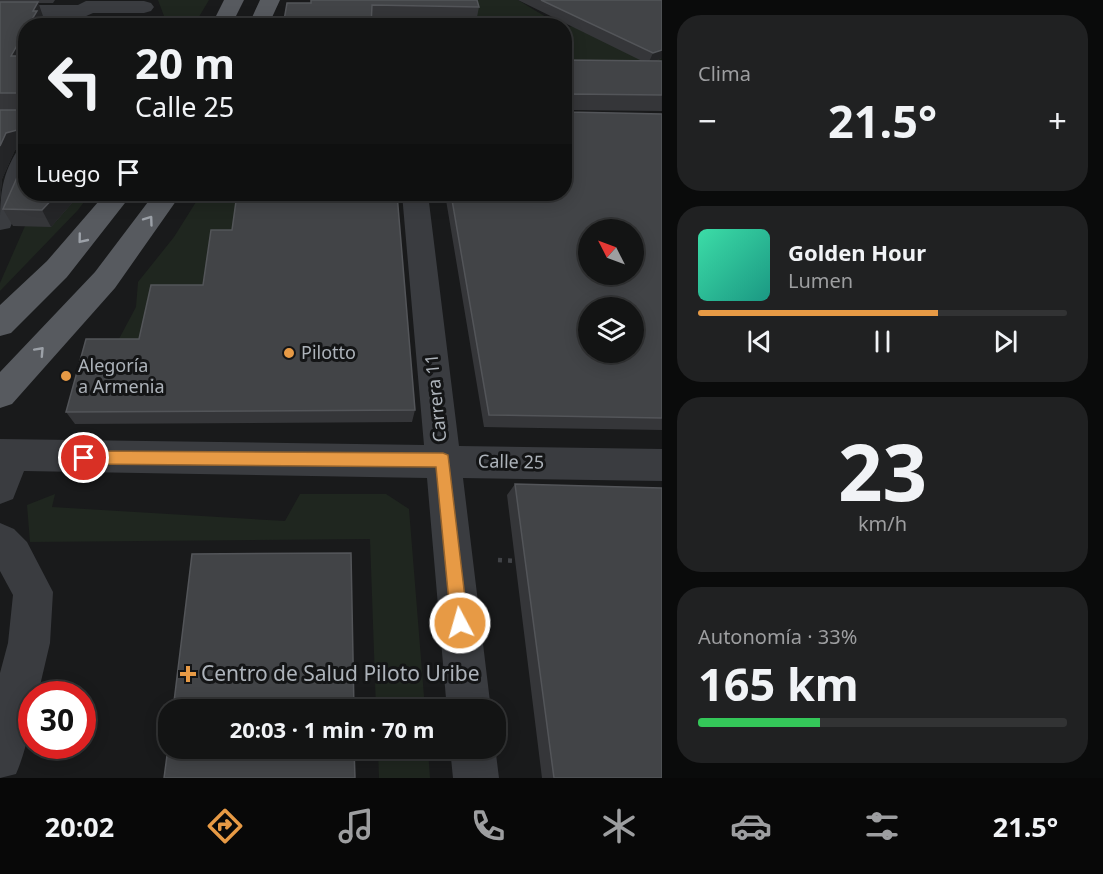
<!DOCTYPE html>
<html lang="es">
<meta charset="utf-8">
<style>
body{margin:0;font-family:"Noto Sans",sans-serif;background:#202122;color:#f1f3f6;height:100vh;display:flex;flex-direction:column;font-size:22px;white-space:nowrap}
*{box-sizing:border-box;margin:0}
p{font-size:20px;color:#9d9ea0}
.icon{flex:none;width:33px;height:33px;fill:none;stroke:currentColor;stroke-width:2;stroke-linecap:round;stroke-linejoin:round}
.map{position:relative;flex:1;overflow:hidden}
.drawer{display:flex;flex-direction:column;gap:15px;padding:15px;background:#0a0b0b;width:441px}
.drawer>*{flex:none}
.hud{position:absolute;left:18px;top:18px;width:554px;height:183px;border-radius:24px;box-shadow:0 3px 15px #0003,0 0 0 2px #323334;background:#131414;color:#f1f3f6;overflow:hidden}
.needle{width:39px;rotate:312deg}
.buttons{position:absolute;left:578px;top:219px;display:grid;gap:12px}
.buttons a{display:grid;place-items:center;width:66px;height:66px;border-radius:50%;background:#131414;box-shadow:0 3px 15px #0003,0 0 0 2px #323334;font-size:30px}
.speed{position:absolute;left:18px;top:681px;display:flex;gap:12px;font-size:30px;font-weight:700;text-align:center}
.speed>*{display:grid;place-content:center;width:78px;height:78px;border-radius:50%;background:#131414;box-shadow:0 3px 15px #0003,0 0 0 2px #323334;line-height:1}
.speed .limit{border:9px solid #d22;background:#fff;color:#111}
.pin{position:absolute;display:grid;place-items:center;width:51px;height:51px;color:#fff;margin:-26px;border:3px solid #fff;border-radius:50%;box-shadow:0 2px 6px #0007}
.me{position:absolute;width:66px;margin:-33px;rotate:354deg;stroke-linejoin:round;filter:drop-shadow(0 0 4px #0008)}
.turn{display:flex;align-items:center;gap:21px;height:126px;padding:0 18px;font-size:27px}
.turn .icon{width:78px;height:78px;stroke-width:2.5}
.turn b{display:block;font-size:42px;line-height:51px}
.then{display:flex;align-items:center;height:57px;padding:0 18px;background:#0003;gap:12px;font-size:22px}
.big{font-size:45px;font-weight:700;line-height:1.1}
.drawer .card{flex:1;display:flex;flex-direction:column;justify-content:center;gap:9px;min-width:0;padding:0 21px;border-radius:24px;background:#202122}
.drawer .dial{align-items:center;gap:0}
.dial b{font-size:78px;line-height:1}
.song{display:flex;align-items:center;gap:18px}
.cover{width:72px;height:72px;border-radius:9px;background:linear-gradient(135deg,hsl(160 70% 55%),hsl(170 70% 35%))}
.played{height:6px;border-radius:3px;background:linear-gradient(90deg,#e79a45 65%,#323334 65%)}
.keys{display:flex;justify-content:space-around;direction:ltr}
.heat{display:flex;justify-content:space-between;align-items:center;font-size:33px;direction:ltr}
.charge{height:9px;border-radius:4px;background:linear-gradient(90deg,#34c759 33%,#323334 0)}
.trip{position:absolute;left:158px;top:699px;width:348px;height:60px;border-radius:24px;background:#131414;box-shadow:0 3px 15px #0003,0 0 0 2px #323334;font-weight:700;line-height:60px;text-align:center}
.menu{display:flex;height:96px;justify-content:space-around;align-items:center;background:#080808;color:#9d9ea0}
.menu .icon{width:42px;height:42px}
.menu .active{color:#e79a45}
.menu b{font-size:27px;color:#f1f3f6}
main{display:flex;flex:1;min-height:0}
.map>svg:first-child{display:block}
.green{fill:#1f261f}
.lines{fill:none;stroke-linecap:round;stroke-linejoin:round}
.path-far1{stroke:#414347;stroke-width:2;stroke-dasharray:2 3;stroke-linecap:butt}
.path{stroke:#414347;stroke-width:4.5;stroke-dasharray:4 6;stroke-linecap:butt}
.minor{fill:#3a3c40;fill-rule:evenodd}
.major{fill:#575a5f;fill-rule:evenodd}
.wall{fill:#353639}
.shaded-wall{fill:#242527}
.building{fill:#424447;stroke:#535559;stroke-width:1.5;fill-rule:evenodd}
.oneway{stroke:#9ca1a8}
.route{fill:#e79a45;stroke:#96642d;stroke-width:1.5}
.poi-dot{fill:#e79a45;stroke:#141516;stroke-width:2}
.labels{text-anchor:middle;stroke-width:6;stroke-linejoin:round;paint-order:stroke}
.poi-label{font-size:18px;fill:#adb3ba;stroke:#141516;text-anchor:start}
.street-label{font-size:18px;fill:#adb3ba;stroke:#141516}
.near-poi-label{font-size:21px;fill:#adb3ba;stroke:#141516;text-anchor:start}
</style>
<main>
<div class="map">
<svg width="662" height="778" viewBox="0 0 662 778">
<rect width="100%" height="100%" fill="#191a1b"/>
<path class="green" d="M158 0H209L194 25 163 26 164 16Z
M471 0H518L559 25 410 26Z
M589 22 662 42V70H564V28Z
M78 194H90L78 210 0 291V283L25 226Z
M201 194H242L235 245 206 299 146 352H112L136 307 138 282 174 237Z
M55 494 52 507 285 521 300 494H386L409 509 425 709H376L370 539 30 542 27 505Z
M378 749H428L430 778H379Z"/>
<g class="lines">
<path class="path-far1" d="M377 18 384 26"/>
<path class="path" d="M498 560 520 561"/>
<path class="minor" d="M86 1H144L151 3 154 7 151 11 144 13H93L84 17H0L1 5H78Z
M26 149V190L10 228 0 230C0 200 0 178 17 151Z
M402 194H428L459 446 662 449V481L463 478 491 710H447L427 478 24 471 13 499 0 504V439L424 445Z
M0 523 14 529 27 542 53 592 50 643 38 694H32C32 723 27 748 16 774L0 778V673L8 643 13 595 0 571Z
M495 746 499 778H453L450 748H495Z"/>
<path class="major" d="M224 0H244L231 26H211Z
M260 0H280L268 26H248Z
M105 194H132L67 277 11 333 0 336V305L47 261Z
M154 194H181L115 288 12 404 0 408V372L95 272Z"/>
</g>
<path class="wall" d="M0 0H55L53 3H38L44 19 42 24 43 26H26V194H80L51 227 13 226 3 209 19 173 20 149 15 150 2 179 0 201Z
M518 0H662V58L656 61H662V111L568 110V112L662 114V430L484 427 445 194H564V60L642 61Z
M311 3 479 7 476 22 371 20Z
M232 230 415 410 412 422 75 424 66 412 139 339 203 285Z
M515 484 662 778H542L507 495Z"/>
<path class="shaded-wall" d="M38 2 44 19 42 24 43 26H28L33 11Z
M26 30V61L11 56Z
M662 50V58L648 64 653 53Z
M17 130 26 147 15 150 2 179 0 201V146L6 133Z
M57 194H80L51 227 42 210Z"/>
<path class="building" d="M311 0H477L479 7 372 5 371 26H283L287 3H311Z
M541 0H662V50L653 53Z
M0 2H38L33 11H37L28 26H26V30L11 56H26V194H57L42 210 3 209 19 173 20 132 17 130 6 133 0 146V110H19L20 93H0Z
M564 60 662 61V95L570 94 567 96 568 112 662 114V418L489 415 451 194H564ZM588 230H633V274H588ZM588 308H633V352H588Z
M237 194H397L415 410 66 412 86 339H139L151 285H203L211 230H232Z
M515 484 662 488V778H554Z
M351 553 354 710H173L192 554Z
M168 748H354L355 778H164Z"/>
<defs><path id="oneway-chevron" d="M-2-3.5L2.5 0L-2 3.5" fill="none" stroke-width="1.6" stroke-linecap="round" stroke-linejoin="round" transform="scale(1.5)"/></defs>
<g class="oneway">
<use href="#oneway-chevron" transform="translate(149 220) rotate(-54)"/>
<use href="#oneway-chevron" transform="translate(82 239) rotate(129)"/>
<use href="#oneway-chevron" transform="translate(40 351) rotate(-47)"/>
</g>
<path class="route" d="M84 451 443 453 448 455 468 623 466 629 460 632 454 629 451 623 436 467 84 464 78 462 76 458 78 453Z"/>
<g class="poi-dot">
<circle cx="289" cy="353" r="6"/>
<circle cx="66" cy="376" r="6"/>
<path d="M185 665h6v6h6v6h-6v6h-6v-6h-6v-6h6z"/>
</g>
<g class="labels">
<g class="poi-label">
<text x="301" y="359">Pilotto</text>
<text x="78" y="372">Alegoría<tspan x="78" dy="21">a Armenia</tspan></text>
</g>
<g class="street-label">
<text transform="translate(436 398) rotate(-96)" y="6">Carrera 11</text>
<text transform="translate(511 462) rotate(1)" y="6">Calle 25</text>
</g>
<g class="near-poi-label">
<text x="201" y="681">Centro de Salud Piloto Uribe</text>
</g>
</g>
</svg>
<div class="buttons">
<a><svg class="needle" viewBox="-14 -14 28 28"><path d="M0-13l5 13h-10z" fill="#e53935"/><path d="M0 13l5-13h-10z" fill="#9d9ea0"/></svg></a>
<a><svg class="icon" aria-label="layers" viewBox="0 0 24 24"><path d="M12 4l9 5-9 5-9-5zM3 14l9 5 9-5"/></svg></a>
</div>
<div class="speed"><div class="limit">30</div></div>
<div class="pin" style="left:84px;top:458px;background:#d93025"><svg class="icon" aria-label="arrive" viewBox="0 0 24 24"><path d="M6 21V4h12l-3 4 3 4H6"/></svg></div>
<svg class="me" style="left:460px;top:623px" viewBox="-20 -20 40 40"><circle r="17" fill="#e79a45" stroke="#fff" stroke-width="3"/><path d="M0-11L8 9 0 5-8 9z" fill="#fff"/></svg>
<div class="trip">20:03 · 1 min · 70 m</div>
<div class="hud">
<div class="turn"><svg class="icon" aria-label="left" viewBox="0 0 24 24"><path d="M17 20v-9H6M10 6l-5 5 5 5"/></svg><div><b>20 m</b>Calle 25</div></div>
<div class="then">Luego<svg class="icon" aria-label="arrive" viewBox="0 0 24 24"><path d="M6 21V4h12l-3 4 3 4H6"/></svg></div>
</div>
</div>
<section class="drawer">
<div class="card"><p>Clima</p>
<div class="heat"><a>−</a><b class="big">21.5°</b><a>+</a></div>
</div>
<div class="card">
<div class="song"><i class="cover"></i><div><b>Golden Hour</b><p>Lumen</p></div></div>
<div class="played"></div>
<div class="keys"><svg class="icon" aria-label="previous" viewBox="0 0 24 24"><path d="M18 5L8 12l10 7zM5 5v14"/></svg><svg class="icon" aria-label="pause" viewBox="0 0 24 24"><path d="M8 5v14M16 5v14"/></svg><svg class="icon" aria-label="next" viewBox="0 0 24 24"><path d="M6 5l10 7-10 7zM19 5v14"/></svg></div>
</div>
<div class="card dial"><b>23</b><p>km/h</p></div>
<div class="card"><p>Autonomía · 33%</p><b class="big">165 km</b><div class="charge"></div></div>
</section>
</main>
<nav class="menu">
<b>20:02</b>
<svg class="icon active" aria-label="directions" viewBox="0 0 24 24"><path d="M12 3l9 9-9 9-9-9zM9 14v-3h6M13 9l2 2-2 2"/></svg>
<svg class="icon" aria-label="music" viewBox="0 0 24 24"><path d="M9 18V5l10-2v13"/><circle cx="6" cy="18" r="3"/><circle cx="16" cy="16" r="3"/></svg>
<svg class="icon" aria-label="phone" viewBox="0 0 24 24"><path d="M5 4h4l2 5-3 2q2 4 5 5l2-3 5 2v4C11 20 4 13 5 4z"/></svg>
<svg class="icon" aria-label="climate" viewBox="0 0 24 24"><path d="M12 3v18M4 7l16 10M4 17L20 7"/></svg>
<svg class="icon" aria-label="car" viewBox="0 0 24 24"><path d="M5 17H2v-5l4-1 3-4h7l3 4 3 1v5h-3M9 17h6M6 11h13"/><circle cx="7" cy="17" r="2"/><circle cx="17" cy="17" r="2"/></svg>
<svg class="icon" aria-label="filters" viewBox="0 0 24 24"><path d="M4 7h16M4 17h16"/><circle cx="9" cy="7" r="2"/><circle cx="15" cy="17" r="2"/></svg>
<b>21.5°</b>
</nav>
